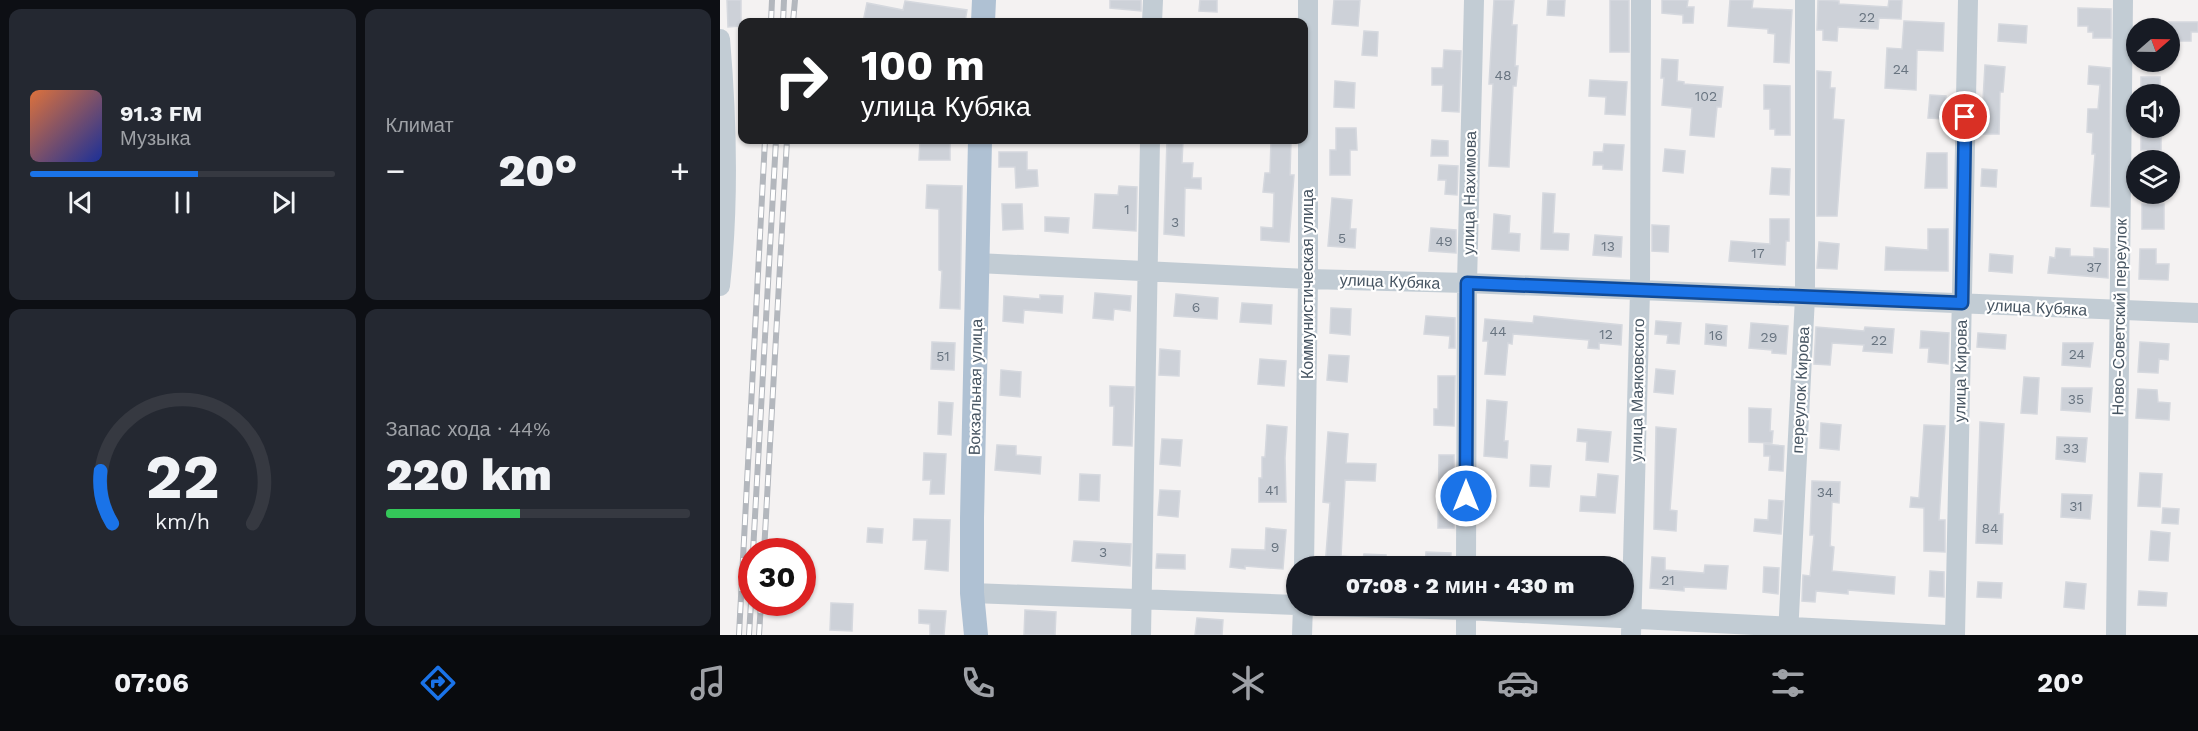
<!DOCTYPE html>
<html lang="ru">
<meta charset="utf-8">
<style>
body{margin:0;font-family:"Work Sans",sans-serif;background:#242831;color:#f1f3f6;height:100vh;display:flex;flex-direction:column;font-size:22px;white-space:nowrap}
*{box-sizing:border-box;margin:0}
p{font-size:20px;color:#9ea1a6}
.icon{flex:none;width:33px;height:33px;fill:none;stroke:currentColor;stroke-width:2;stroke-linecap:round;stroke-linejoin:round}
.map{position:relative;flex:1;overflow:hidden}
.sheet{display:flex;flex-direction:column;gap:9px;padding:9px;background:#0d0f14;width:720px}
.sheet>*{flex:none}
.top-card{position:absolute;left:18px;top:18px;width:570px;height:126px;border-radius:12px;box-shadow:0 2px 4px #0004;background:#202124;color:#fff;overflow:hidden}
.needle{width:39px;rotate:70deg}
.controls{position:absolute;left:1406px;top:18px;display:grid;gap:12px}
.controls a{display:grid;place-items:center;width:54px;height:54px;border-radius:50%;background:#171b24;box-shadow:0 2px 4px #0004;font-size:30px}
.speed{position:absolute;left:18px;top:538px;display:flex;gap:12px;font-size:30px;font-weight:700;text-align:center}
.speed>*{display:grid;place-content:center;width:78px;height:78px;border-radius:50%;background:#171b24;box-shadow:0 2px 4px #0004;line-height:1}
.speed .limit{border:9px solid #d22;background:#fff;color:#111}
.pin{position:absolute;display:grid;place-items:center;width:51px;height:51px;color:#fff;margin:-26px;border:3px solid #fff;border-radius:50%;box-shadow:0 2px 6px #0007}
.me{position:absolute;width:66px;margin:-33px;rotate:0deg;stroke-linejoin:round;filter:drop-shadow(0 0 4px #0008)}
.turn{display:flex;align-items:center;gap:21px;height:126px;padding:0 24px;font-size:27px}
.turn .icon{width:78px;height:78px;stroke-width:2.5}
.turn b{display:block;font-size:42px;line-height:51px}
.big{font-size:45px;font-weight:800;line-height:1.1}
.sheet .tile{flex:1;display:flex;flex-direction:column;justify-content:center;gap:9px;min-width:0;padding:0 21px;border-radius:12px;background:#242831}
.sheet .dial{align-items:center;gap:0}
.dial svg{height:156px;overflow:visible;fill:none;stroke:#363941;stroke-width:7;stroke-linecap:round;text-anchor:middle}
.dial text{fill:#f1f3f6;stroke:none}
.song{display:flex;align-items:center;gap:18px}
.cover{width:72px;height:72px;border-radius:9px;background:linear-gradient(135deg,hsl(20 70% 55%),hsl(230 70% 35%))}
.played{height:6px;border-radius:3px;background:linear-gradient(90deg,#1a73e8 55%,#363941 55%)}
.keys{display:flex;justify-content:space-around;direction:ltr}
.heat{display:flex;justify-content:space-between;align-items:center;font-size:33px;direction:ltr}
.charge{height:9px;border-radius:4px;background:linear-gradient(90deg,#34c759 44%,#363941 0)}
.sheet .tiles{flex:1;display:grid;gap:9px;grid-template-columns:repeat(2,1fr)}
.trip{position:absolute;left:566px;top:556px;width:348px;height:60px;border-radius:30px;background:#171b24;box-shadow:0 2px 4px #0004;font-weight:800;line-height:60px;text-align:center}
.dock{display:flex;height:96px;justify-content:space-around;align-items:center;background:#090b0e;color:#9ea1a6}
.dock .icon{width:42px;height:42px}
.dock .active{color:#1a73e8}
.dock b{font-size:27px;color:#f1f3f6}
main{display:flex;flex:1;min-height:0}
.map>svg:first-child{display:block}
.building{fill:#cdd1d8;stroke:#d5d8de;stroke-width:1.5}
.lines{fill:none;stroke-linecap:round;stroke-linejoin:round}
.minor{stroke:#c2ccd4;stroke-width:20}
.major{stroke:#afc1d3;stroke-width:24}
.rail-casing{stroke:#b3b7bd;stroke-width:6}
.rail{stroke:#fff;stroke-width:4;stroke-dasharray:11;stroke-linecap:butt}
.route-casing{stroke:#114b97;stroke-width:15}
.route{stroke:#1a73e8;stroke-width:10}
.labels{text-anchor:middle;stroke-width:4.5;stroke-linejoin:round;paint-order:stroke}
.number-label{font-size:14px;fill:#687480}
.street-label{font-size:16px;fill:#475562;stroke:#fff}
</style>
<main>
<section class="sheet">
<div class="tiles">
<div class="tile">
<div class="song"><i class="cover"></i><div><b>91.3 FM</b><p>Музыка</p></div></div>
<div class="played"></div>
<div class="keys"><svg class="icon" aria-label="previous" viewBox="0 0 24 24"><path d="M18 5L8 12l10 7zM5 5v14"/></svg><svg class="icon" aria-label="pause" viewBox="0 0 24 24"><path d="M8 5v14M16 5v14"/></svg><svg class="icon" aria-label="next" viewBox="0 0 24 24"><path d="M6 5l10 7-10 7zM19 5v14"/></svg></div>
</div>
<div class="tile"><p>Климат</p>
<div class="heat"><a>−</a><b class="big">20°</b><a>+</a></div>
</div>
<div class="tile dial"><svg viewBox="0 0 100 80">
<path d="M14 69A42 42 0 1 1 86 69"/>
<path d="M14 69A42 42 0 0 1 8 42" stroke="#1a73e8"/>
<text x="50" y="56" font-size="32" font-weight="700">22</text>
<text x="50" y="72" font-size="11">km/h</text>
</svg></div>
<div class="tile"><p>Запас хода · 44%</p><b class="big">220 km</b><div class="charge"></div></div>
</div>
</section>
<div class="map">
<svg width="1478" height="635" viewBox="0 0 1478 635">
<rect width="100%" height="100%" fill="#f4f2f2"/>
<path class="building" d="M7 0H21V26L8 27Z
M390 0H421V11L390 8Z
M480 0H497V12L479 11Z
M614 0H640L638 26 612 24Z
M774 0H794L792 25H797L795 66H798L796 86H793L789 167 769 166 773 84H769Z
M828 0H845L844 16 827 15Z
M890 0H909V52H890Z
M942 0H968L967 7H974L973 23H963V15L942 13Z
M1010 0H1033L1032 8 1072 10 1069 63 1054 62 1055 34 1048 33V29L1008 26Z
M1098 0 1119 1V4L1168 7 1169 0H1182L1181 19 1159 18 1158 29 1118 27 1117 41 1103 40V30H1097Z
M185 1 247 10 245 22H143L147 3 183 10Z
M1358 8 1391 9V38H1373V32H1368V26H1358Z
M1184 21 1224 23 1223 51 1197 50 1196 90 1165 88 1167 48 1182 49Z
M1449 22H1478V32H1471V41H1455V32H1449Z
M1279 24 1307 26 1306 43 1278 41Z
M644 31 658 32 657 56 642 55Z
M724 50 741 51 739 112 722 111 723 85H712V68H723Z
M942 59 958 60 957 81 964 82V84L1003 87 1001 107H997L994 137 970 135 972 108 942 105 944 78H941Z
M1265 65 1285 67 1283 92H1280L1279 134H1261Z
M1369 66 1390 68 1389 207 1371 206 1375 154H1372L1373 133 1367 132 1368 109H1378L1380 85 1368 84Z
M1097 71 1111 72 1110 88H1115L1113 119 1124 120 1117 216H1097Z
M1421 77H1440V94H1421Z
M870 80 907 82 905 115 885 114 886 97 869 96Z
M615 81 635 83 634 108 614 107Z
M1044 85 1070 86V135H1055V129H1050V109H1044Z
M1210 95 1226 96 1224 119 1208 118Z
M616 128H636L637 150H630V175H610V150H616Z
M1421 128H1441V150H1421Z
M200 140H230V160H199Z
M447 140H463L462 163H473L472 178H481V189L465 188 464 236 444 234Z
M551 140H571L570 175H574L569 242 541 240V227L553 228 554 193 543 192 545 173H550Z
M712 140 728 141V156H711Z
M884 144 904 145 902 170 883 169V165H873L874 152H883Z
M945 149 965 151 963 173 943 171Z
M279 152H307V170H317L318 186 296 188 295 167H279Z
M1207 153H1227V188H1205Z
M719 165 738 166 737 195 725 194 726 180H718Z
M1052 168 1070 169 1069 195 1050 194Z
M1262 169 1277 170 1276 187 1261 186Z
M207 185 242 186 240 309 220 308 222 271 219 270V209L206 208Z
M399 186 417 187 416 231 373 228 375 194 398 195Z
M823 193 835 194 833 233 849 234 848 250 821 249Z
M612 198 632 200 630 229H636L635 248 608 246Z
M282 204H302L303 229 283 230Z
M1422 204H1444V229H1422Z
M774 214 790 216 789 233 800 234 799 251 772 249Z
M325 217 349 218 348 233 325 231Z
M1050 219H1069V241H1066L1065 265 1009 261 1011 241 1050 244Z
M932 225 949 226 948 252 932 251Z
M711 228 736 230V253L709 251Z
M1208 229H1228V271L1165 270 1166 247 1208 250Z
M875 235 902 237 901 257 873 255Z
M1099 242 1119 244 1117 269 1097 268Z
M1336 248 1350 249V256L1374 257V248L1388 249V278L1328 273 1330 257 1335 258Z
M1420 249H1436V264H1449L1448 280 1419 279Z
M1270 254 1293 256 1292 273 1269 271Z
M375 293 411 296 410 311 394 309 393 320 373 318Z
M456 294 498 298 497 319 454 316Z
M320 295 343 296 342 313 304 310 303 323 283 321 284 296 320 299Z
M522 303 552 305 551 324 520 322Z
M611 308 631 309 630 335 610 333Z
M706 316 735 318V348H729L730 336 704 334Z
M814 316 902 325 901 345 879 343V349L868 348 869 340 793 334 792 344 788 343 785 375 765 374 768 341H763L765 319 813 323Z
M936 321 961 323 959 344 947 343 948 335 935 334Z
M1031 323 1068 326 1066 354 1052 353V350L1029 348Z
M986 324 1007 326 1006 346 985 344Z
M1096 327 1144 331 1145 327 1174 329 1172 353 1143 351 1144 345 1112 343 1110 365 1094 364Z
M1201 331 1229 333 1228 364 1208 362 1209 348H1200Z
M1258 333 1286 335 1285 349 1257 347Z
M212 342 235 343 234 370 211 369Z
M1420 342 1449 344 1448 360 1439 359 1438 373 1418 372Z
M1343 343H1373L1370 367 1342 365Z
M440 349 460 351 459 376 439 375Z
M609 355 629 356 627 382 607 380Z
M540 359 566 361 564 386 538 384Z
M936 369 955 371 953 394 934 392Z
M281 370 301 372 300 397 280 395Z
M718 376H735L734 426 714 425V409H718Z
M1304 377 1319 378 1317 414 1301 413Z
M390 386 414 387 412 446 393 445 394 406H390Z
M1342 388H1372L1370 412 1341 410Z
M1418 389 1437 390 1438 402 1450 403 1449 420 1416 418Z
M767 400 787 402 784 441H788L787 458 764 456Z
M219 402 233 403 231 435 218 434Z
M1029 408 1051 409 1050 431H1053L1052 443 1029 442Z
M1260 422 1284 424 1279 514H1283L1282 544 1256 543Z
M1101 423 1121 425 1119 450 1100 448Z
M547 425 567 427 565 458 566 502H539V478H542V457H545Z
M1204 425 1225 426 1219 520H1225V552L1204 551V508L1190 507 1191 497 1199 498Z
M936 427 956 429 950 510 957 511 956 531 934 529Z
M858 429 891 432 888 462 866 460 867 442 857 441Z
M608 432 628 434 626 463 656 464 655 481 625 480 621 556 643 558 644 554 666 555V567H605L610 503 603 502Z
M1337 437 1367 438 1365 462 1336 459Z
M442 439 462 440 460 466 440 464Z
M1044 444 1064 446 1063 471 1049 470 1050 456H1044Z
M277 445 296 446V455L321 457 320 474 275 470Z
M204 453 226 454 224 494H210L211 480H203Z
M719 455H734V528H718Z
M811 465 831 466 829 487 810 486Z
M1420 473 1442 474 1440 507 1418 506Z
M360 474 380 475 379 501 359 500Z
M878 474 898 476 895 513 860 511 861 496 876 497Z
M1092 481 1120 482 1119 503 1112 502 1110 546 1114 547 1112 571 1175 577 1174 594 1128 590V594L1096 591 1095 602 1082 601 1083 575 1090 576 1094 535H1090Z
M440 490 460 491 458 517 438 515Z
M1342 494 1372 495 1370 519 1341 517Z
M1049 500 1063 501 1061 534 1034 531 1035 519 1048 520Z
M1443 508 1459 509 1458 524 1442 523Z
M194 519 230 520 228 571 205 569 207 540H193Z
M148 528 163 529 162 543 147 542Z
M546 528 566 530 563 569 525 566V569L510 567 512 549 545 550Z
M1431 531 1450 533 1448 561 1429 560Z
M354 541 411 544 410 566 352 561Z
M706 552 731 553 730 567H705Z
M437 554 465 555V569L436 568Z
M932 557 945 558V570L984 573 985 565 1008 566 1006 589 964 587V591L930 588Z
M1044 567 1059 568 1058 594 1043 592Z
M1210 571 1224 572V597L1209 596Z
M1258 582 1282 583 1281 598 1257 597Z
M1346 582 1366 584 1364 609 1344 607Z
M1419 591 1447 593 1446 606 1418 605Z
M111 603 133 604 132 631 110 630Z
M199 610 226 611 224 635H210V624L199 623Z
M305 610 336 612 335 635H304Z
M477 618 503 620 502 635H475Z"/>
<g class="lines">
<path class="minor" d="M432 22 433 0
M0 39C7 120 9 204 0 286
M257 263 588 279 747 283 1478 313
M584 567 588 279V0
M746 567 747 283 754 0
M252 593 576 605
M603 606 746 610 1226 635
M421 635 430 140
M582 635 583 606
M746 635V606
M911 635 920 291 921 0
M1068 635 1085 297V0
M1235 635 1248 0
M1396 635 1403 0"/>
<path class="major" d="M263 22 264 0
M256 635 252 593V518L260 140"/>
<g class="rail-casing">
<path id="rail" d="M51 22 52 0
M63 22 64 0
M73 22 75 0
M33 552 56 140
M44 552 67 140
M19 635 45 140
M29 635 32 586
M39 635 41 603"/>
</g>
<use href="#rail" class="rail"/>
</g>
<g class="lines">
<g class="route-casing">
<path id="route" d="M746 496 747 283 1242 303 1245 117"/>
</g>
<use href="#route" class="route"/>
</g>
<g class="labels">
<g class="number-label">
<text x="1147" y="22">22</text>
<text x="1181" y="74">24</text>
<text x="783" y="80">48</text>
<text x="986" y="101">102</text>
<text x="407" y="214">1</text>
<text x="455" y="227">3</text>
<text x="622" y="243">5</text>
<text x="724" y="246">49</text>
<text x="888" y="251">13</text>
<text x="1038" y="258">17</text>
<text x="1374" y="272">37</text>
<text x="476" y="312">6</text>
<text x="778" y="336">44</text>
<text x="886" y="339">12</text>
<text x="996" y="340">16</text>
<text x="1049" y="342">29</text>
<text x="1159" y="345">22</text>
<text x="1357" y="359">24</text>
<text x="223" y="361">51</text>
<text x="1356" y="404">35</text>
<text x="1351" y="453">33</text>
<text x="552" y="495">41</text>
<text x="1105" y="497">34</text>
<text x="1356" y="511">31</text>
<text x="1270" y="533">84</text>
<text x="555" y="552">9</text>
<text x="383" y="557">3</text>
<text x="948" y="585">21</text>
</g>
<g class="street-label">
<text transform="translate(749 193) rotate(-89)" y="6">улица Нахимова</text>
<text transform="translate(670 281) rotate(2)" y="6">улица Кубяка</text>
<text transform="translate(587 284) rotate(-90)" y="6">Коммунистическая улица</text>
<text transform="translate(1317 307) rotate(3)" y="6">улица Кубяка</text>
<text transform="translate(1399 317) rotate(-89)" y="6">Ново-Советский переулок</text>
<text transform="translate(1240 371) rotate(-89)" y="6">улица Кирова</text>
<text transform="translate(255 387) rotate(-89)" y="6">Вокзальная улица</text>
<text transform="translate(917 390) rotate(-89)" y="6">улица Маяковского</text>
<text transform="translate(1080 390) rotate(-87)" y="6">переулок Кирова</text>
</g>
</g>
</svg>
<div class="controls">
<a><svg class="needle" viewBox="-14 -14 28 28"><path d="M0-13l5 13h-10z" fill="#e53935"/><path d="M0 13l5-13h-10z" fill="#9ea1a6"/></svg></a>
<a><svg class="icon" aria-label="sound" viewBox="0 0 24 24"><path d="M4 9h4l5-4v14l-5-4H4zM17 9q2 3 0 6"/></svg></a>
<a><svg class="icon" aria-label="layers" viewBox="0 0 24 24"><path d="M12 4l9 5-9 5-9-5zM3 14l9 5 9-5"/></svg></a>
</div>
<div class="speed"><div class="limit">30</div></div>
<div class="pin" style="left:1245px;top:117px;background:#d93025"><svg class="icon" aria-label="arrive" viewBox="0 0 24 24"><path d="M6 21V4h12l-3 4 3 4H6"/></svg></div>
<svg class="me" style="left:746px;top:496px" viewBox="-20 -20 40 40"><circle r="17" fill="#1a73e8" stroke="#fff" stroke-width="3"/><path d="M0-11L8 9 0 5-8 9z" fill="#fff"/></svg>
<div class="trip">07:08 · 2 мин · 430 m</div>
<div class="top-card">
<div class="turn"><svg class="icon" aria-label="right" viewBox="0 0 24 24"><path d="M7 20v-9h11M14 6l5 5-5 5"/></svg><div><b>100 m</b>улица Кубяка</div></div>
</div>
</div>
</main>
<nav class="dock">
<b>07:06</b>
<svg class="icon active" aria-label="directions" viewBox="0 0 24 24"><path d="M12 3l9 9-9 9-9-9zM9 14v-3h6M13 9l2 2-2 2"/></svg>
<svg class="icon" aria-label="music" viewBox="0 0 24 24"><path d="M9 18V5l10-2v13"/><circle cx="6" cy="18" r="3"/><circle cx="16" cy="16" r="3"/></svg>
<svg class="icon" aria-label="phone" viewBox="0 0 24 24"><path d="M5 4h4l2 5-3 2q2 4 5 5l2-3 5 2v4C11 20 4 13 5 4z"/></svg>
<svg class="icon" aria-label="climate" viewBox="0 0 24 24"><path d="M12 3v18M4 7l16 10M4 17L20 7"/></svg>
<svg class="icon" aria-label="car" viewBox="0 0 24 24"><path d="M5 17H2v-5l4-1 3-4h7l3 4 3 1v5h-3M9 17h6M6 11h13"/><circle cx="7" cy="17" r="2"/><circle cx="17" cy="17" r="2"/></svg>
<svg class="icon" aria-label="filters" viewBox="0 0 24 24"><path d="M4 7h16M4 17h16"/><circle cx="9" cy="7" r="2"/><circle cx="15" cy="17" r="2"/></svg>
<b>20°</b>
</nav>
